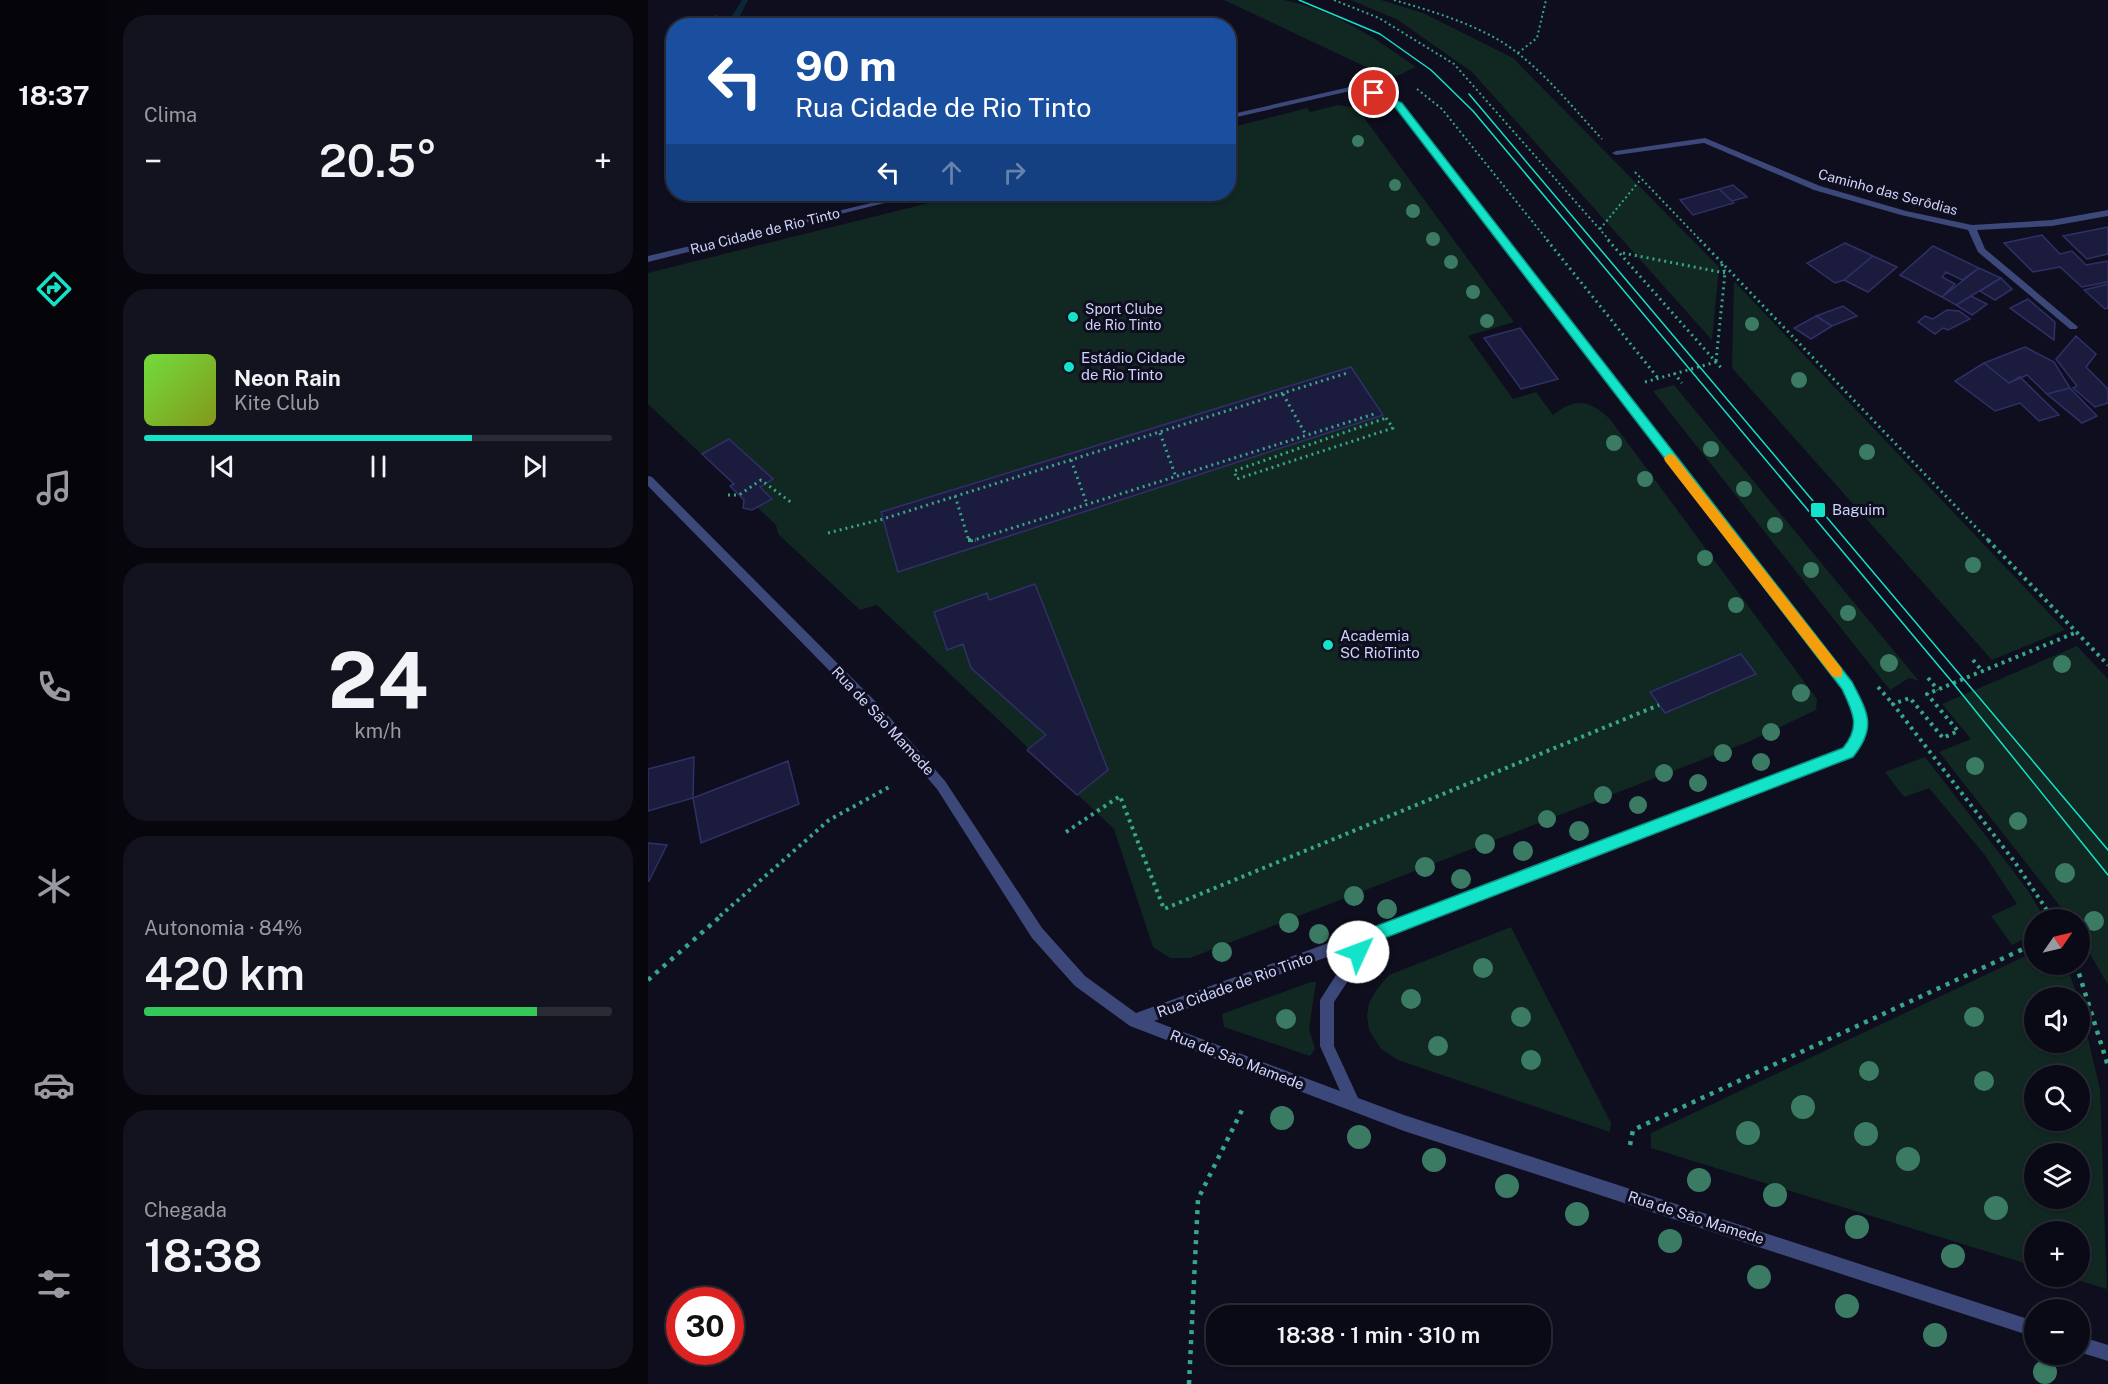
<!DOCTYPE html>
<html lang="pt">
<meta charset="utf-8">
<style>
body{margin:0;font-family:"Public Sans",sans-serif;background:#13131f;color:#f1f3f6;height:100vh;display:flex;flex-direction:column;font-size:22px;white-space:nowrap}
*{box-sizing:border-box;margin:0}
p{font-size:20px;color:#999aa1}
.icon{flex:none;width:33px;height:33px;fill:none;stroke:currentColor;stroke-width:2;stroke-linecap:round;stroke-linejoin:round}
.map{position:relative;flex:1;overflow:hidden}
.side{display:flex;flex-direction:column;gap:15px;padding:15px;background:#06060c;width:540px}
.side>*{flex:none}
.top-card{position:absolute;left:18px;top:18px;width:570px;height:183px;border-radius:24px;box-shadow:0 2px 4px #0004,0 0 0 2px #2a2b35;background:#1a4fa0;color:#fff;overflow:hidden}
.needle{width:39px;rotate:56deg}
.fabs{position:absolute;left:1376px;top:909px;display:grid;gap:12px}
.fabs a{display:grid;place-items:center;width:66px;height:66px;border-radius:50%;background:#0a0a16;box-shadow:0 2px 4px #0004,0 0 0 2px #2a2b35;font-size:30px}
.speed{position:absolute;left:18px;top:1287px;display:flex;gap:12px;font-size:30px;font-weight:700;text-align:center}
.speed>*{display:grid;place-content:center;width:78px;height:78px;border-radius:50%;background:#0a0a16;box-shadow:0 2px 4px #0004,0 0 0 2px #2a2b35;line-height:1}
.speed .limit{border:9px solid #d22;background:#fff;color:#111}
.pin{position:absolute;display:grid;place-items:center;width:51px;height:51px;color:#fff;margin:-26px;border:3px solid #fff;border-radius:50%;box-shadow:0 2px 6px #0007}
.me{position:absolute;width:66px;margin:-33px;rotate:47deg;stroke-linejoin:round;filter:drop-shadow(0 0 4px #0008)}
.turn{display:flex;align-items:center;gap:21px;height:126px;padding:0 30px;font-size:27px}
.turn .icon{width:78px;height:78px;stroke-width:2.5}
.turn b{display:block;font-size:42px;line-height:51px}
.lanes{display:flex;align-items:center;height:57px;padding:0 30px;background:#0003;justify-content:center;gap:30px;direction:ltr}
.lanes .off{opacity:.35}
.big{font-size:45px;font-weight:600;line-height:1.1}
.side .card{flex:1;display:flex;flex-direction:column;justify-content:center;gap:9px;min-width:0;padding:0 21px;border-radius:24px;background:#13131f}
.side .dial{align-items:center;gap:0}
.dial b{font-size:78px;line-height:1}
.song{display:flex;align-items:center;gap:18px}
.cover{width:72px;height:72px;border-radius:9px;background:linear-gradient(135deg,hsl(100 70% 55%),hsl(70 70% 35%))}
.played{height:6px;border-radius:3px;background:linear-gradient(90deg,#12e3c9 70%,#2a2b35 70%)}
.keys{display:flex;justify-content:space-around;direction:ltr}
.heat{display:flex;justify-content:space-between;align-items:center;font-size:33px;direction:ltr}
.charge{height:9px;border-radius:4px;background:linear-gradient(90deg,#34c759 84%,#2a2b35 0)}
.trip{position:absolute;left:558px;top:1305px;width:345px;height:60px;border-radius:24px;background:#0a0a16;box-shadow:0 2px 4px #0004,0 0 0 2px #2a2b35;font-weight:600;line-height:60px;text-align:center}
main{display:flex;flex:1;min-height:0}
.dock{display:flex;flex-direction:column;width:108px;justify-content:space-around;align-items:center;background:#040409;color:#999aa1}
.dock .icon{width:42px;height:42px}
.dock .current{color:#12e3c9}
.dock b{font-size:27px;color:#f1f3f6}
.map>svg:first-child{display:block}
.green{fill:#112721;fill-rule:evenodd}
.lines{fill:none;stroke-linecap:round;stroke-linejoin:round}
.stream{fill:#0c2638;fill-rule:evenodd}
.building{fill:#1b1c3d;stroke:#2f3067;stroke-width:1.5}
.path-far3{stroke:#36a787;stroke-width:2;stroke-dasharray:2 3;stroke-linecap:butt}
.path-far2{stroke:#36a787;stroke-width:3;stroke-dasharray:2 4;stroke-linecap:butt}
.path-far1{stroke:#36a787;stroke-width:4;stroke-dasharray:3 4.5;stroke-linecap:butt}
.path{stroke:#36a787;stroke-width:4.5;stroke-dasharray:4 6;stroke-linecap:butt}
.street{fill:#3c4879;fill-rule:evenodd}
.tram{stroke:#12e3c9;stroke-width:1.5}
.tree{fill:#3b7b64}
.route{fill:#12e3c9;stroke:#0c9483;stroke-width:1.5}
.slow{fill:#f59e0b}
.poi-dot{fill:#12e3c9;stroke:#0e0e1e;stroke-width:2}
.labels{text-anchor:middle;stroke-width:6;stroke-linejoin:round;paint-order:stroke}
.far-street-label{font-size:14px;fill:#ced3fb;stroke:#0e0e1e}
.far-poi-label{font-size:14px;fill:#ced3fb;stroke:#0e0e1e;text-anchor:start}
.poi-label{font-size:15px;fill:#ced3fb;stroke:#0e0e1e;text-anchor:start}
.street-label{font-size:15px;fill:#ced3fb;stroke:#0e0e1e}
</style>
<main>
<nav class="dock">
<b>18:37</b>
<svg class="icon current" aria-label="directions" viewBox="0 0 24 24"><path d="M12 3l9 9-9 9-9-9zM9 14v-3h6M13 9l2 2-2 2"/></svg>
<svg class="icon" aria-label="music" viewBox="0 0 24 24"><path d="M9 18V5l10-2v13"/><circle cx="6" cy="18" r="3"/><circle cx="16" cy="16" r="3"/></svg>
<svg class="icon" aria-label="phone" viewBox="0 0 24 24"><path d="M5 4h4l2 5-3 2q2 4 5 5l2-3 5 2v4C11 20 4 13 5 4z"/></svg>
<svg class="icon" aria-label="climate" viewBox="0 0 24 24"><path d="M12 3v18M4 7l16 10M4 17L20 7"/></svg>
<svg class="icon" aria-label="car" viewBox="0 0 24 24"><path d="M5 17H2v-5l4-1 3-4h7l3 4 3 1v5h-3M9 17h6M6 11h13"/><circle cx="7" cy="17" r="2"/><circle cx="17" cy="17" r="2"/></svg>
<svg class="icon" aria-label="filters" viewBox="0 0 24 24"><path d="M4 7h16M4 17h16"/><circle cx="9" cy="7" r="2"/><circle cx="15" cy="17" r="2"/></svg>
</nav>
<section class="side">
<div class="card"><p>Clima</p>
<div class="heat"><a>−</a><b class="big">20.5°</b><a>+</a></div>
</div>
<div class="card">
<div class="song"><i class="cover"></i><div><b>Neon Rain</b><p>Kite Club</p></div></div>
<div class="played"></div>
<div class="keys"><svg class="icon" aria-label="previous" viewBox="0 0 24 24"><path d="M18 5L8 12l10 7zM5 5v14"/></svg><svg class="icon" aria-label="pause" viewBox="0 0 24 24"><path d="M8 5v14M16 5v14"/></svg><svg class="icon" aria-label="next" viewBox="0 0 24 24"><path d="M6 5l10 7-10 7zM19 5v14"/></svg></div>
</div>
<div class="card dial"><b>24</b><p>km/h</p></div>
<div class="card"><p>Autonomia · 84%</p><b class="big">420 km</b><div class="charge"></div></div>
<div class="card"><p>Chegada</p><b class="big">18:38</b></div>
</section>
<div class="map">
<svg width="1460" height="1384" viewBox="0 0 1460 1384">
<rect width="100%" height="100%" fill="#0e0e1e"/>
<path class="green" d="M576 0C595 0 617 0 636 0 684 9 729 39 768 67L749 76 733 74Z
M703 0H733L775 13 865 58 1071 267 1064 340 824 72 750 20Z
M690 105 709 108 866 322 820 336 865 399 888 392 905 415C928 397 941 400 962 419L1169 699 1168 710 1100 742 542 958H522L505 947 466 829 229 605 212 610 130 534 128 525 109 507 104 510 95 508 96 500 82 486 85 484 0 404V273L317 194H580L581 128 659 108 662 112Z
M1086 281 1417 630 1344 660 1084 368Z
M1026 385 1271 681 1261 678 1242 690 1005 391Z
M1429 646 1460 679V985L1431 935V920L1422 919 1291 752 1323 739 1294 704Z
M1277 757 1379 889 1397 919 1386 920V934L1364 945 1343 916 1369 904 1336 854 1281 788 1256 797 1237 772Z
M863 927 963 1123 962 1132 750 1060 733 1049 721 1030 719 1016 721 1003 729 989 741 975Z
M1386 952V964L1418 965 1430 997 1386 998V1042H1431V1000L1452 1089 1459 1289 1419 1277 1431 1276V1232H1386V1266L1003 1148V1133ZM1386 1076H1431V1120H1386ZM1386 1154H1431V1198H1386Z
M663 982H668L661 1029 667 1049 662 1056 576 1027 574 1014Z"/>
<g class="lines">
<path class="stream" d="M94 0H100L92 16 101 26H93L84 16Z
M160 194H168L171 200 164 202Z"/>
</g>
<path class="building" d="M68 16 73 26H28Z
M1085 185 1099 197 1084 201 1071 189Z
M1071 189 1086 203 1045 215 1032 200Z
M1460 227V254L1439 259 1415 236Z
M1394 235 1412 254 1424 251 1438 265 1460 261V282L1434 287 1412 267 1385 272 1356 243Z
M1197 243 1225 256 1196 280 1187 283 1159 263Z
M1285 246 1331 268 1314 280 1298 272 1294 277 1307 284 1294 297 1252 275Z
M1225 256 1249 267 1220 292 1196 280Z
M1331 268 1353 278 1308 305 1294 297Z
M1353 278 1364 289 1347 300 1332 291Z
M1460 284V308L1457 309 1436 290Z
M1323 296 1339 304 1324 315 1308 305Z
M1380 299 1407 322 1406 340 1362 308Z
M1195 306 1209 316 1184 326 1168 316Z
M1299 310 1311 311 1322 319 1300 330 1295 328 1287 334 1270 322 1277 316 1285 319Z
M1168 316 1184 326 1163 339 1146 328Z
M872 328 910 379 873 389 836 338Z
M1428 336 1448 354 1438 367 1460 389V403L1447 407 1425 388 1429 386 1408 359Z
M1377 347 1406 362 1422 388 1399 394 1379 375 1361 383 1336 363Z
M1336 363 1361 383 1372 377 1411 415 1391 421 1372 403 1347 411 1307 381Z
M703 367 735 415 250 572 233 512Z
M1422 388 1449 416 1434 423 1399 394Z
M81 439 125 479 112 487 124 499 104 510 95 508 96 500 82 486 86 484 54 454Z
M387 584 460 770 429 795 379 750 398 735 323 668 315 644 299 650 286 612 339 593 341 600Z
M1093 654 1108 674 1017 713 1002 692Z
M46 757 45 798 0 811V769Z
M140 761 151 804 53 843 45 798Z
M0 843 19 845 1 881H0Z"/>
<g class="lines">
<path class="path-far3" d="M686 0 731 18 806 64 962 241
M746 0C783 11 821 22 854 42 893 67 923 106 954 139
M870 53 889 38 898 0
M769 89 794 109 900 241
M987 172 1053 241
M952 229 993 179"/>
<path class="path-far2" d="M899 240 1010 378
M960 240 1075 370
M1052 240 1341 541
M975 253 1077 273
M1068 361 1077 273 1073 262
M1026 373 1034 383
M997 382 1068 362
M635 394 658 435
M738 418 745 428 589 479 586 471Z
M512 433 528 477
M423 460 439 504
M80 495H91L113 480 144 503
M307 496 321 541
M180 533 235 519 699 373
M323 541 726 414"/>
<path class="path-far1" d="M320 540H328
M1340 540 1460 665
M1325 660 1335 672
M1280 678 1290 690
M1230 687 1245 704
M418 832 472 796 516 909 1011 705
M72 916 181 820 243 786
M1403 916 1366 861 1245 704 1262 698 1295 738 1310 731 1279 694 1429 632"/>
<path class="path" d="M1402 915 1405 920
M1428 964 1460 1066
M0 980 74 915
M982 1145 985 1130 1386 944
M541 1384 550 1199 596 1106"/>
<path class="street" d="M702 87 729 91 754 103 1203 682C1219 713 1225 727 1204 757L902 875 727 940 686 1002V1046L710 1098 756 1115 1386 1321V1337L756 1131 482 1026 427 986 384 938 289 789 222 712 0 486V476L4 477 230 704 297 781 394 928 437 976 488 1013 901 863 1196 749C1212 726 1207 713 1195 690L748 107 724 95 702 91 580 119V115ZM706 947 672 1000V1046L692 1091 506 1021Z
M1057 138 1172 186 1258 211 1324 225 1404 220 1460 210V216L1404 226 1329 230 1337 249 1430 327 1428 329H1422L1330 252 1320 230 1253 215 1166 190 1056 143 968 155 964 153 968 151Z
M261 194H273L0 262V256Z
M1431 1336 1460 1345V1361L1431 1352Z"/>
<path class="tram" d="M651 0 732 34 783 70 825 111 1305 683 1460 875
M821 94 1460 850"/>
</g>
<g class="tree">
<circle cx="710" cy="141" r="6"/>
<circle cx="747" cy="185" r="6"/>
<circle cx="765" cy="211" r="7"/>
<circle cx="785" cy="239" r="7"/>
<circle cx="803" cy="262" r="7"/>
<circle cx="825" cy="292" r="7"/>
<circle cx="839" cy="321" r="7"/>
<circle cx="1104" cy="324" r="7"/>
<circle cx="1151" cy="380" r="8"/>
<circle cx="966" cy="443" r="8"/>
<circle cx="1063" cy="449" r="8"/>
<circle cx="1219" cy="452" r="8"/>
<circle cx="997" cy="479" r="8"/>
<circle cx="1096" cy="489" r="8"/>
<circle cx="1127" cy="525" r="8"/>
<circle cx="1057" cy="558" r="8"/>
<circle cx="1325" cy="565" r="8"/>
<circle cx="1163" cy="570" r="8"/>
<circle cx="1088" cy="605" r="8"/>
<circle cx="1200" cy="613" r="8"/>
<circle cx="1241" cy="663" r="9"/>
<circle cx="1414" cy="664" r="9"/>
<circle cx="1153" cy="693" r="9"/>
<circle cx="1123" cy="732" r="9"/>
<circle cx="1075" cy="753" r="9"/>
<circle cx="1113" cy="762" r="9"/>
<circle cx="1327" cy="766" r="9"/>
<circle cx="1016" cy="773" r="9"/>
<circle cx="1050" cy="783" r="9"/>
<circle cx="955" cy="795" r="9"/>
<circle cx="990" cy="805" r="9"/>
<circle cx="899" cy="819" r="9"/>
<circle cx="1370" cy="821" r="9"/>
<circle cx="931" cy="831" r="10"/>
<circle cx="837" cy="844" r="10"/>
<circle cx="875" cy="851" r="10"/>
<circle cx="777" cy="867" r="10"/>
<circle cx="1417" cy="873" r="10"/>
<circle cx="813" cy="879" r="10"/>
<circle cx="706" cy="896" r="10"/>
<circle cx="739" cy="909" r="10"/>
<circle cx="1446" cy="921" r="10"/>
<circle cx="641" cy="923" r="10"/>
<circle cx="671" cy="934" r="10"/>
<circle cx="574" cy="952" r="10"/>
<circle cx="835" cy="968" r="10"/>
<circle cx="763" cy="999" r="10"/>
<circle cx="873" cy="1017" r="10"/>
<circle cx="1326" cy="1017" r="10"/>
<circle cx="638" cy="1019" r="10"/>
<circle cx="790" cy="1046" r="10"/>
<circle cx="883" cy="1060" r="10"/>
<circle cx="1221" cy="1071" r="10"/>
<circle cx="1336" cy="1081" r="10"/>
<circle cx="1155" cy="1107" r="12"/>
<circle cx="634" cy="1118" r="12"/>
<circle cx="1100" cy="1133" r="12"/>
<circle cx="1218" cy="1134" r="12"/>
<circle cx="711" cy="1137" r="12"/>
<circle cx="1260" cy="1159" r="12"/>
<circle cx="786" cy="1160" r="12"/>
<circle cx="1051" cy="1180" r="12"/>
<circle cx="859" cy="1186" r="12"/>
<circle cx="1127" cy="1195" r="12"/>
<circle cx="1348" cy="1208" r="12"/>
<circle cx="929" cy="1214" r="12"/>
<circle cx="1209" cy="1227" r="12"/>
<circle cx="1022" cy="1241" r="12"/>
<circle cx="1305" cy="1256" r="12"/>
<circle cx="1111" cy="1277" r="12"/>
<circle cx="1199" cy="1306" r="12"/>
<circle cx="1287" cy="1335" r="12"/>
<circle cx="1397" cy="1372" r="12"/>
</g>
<path class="route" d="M723 91H729L754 103 1204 682C1220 713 1229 727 1205 757L726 942 716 958 710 960 705 958 703 952 715 931 1195 748C1213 727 1205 712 1194 689L747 107 723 95Z"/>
<path class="slow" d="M1021 454 1026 455 1194 669V677H1185L1017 461 1016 458Z"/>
<g class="poi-dot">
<circle cx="425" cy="317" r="6"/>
<circle cx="421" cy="367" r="6"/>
<rect x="1162" y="502" width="16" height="16" rx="3"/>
<circle cx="680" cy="645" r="6"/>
</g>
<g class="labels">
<g class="far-street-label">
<text transform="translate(1240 192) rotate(15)" y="5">Caminho das Serôdias</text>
<text transform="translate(117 231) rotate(-14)" y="5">Rua Cidade de Rio Tinto</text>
</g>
<g class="far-poi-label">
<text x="437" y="314">Sport Clube<tspan x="437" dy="16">de Rio Tinto</tspan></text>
</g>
<g class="poi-label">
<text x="433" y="363">Estádio Cidade<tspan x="433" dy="17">de Rio Tinto</tspan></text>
<text x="1184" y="515">Baguim</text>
<text x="692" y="641">Academia<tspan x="692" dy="17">SC RioTinto</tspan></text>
</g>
<g class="street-label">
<text transform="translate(235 721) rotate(47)" y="5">Rua de São Mamede</text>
<text transform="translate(587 985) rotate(-20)" y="5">Rua Cidade de Rio Tinto</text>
<text transform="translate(589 1060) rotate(21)" y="5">Rua de São Mamede</text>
<text transform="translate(1048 1218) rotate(18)" y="5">Rua de São Mamede</text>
</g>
</g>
</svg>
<div class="fabs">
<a><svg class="needle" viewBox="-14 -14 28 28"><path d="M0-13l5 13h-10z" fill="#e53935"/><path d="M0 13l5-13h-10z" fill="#999aa1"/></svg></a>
<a><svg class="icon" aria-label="sound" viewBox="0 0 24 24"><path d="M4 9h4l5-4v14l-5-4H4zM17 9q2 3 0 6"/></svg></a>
<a><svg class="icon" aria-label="search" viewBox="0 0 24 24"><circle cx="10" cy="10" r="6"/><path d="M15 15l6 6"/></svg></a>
<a><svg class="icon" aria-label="layers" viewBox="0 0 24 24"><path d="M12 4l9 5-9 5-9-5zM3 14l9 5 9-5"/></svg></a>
<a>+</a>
<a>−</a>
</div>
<div class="speed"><div class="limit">30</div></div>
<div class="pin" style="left:726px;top:93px;background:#d93025"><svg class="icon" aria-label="arrive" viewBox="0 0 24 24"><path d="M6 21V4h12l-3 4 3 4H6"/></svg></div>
<svg class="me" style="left:710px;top:952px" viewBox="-20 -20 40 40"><circle r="19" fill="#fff"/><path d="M0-13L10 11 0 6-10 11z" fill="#12e3c9"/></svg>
<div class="trip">18:38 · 1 min · 310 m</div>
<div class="top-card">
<div class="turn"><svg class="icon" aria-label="left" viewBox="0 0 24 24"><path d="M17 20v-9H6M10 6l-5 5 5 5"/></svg><div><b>90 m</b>Rua Cidade de Rio Tinto</div></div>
<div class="lanes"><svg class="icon" aria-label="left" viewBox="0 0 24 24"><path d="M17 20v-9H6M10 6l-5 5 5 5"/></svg><svg class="icon off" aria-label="ahead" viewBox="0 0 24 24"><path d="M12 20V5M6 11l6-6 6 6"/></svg><svg class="icon off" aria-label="right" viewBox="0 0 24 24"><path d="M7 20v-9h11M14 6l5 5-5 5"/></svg></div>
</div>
</div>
</main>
